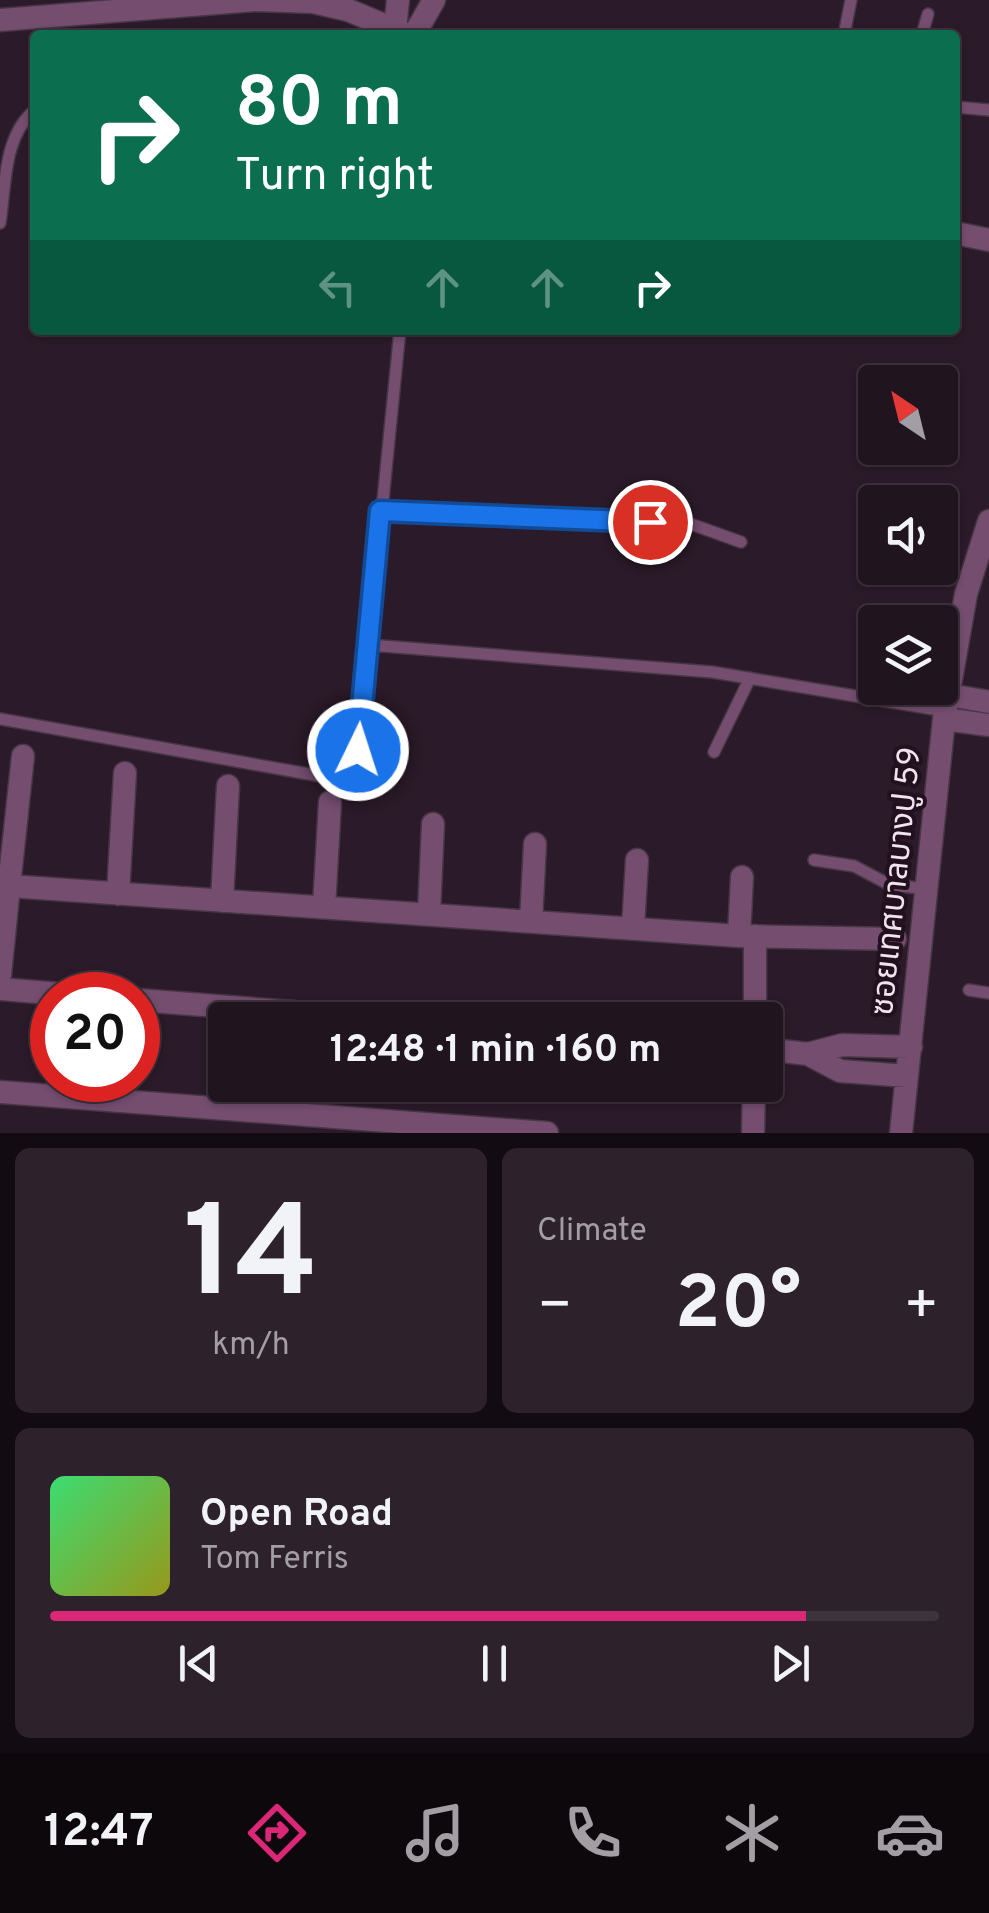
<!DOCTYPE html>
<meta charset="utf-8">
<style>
body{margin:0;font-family:Overpass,"Noto Sans Thai",sans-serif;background:#2d212c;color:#f1f3f6;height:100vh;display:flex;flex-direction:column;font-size:38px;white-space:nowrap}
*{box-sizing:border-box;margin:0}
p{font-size:32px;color:#a29ea4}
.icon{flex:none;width:55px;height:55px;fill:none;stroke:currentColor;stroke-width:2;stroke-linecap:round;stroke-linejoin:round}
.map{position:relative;height:1133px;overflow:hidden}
.sheet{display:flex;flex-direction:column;gap:15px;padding:15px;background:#120b11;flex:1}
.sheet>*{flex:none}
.top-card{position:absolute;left:30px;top:30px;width:930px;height:305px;border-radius:10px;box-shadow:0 2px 8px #0004,0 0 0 2px #3d333d;background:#0b6e4f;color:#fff;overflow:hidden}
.needle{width:65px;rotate:325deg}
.tools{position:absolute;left:858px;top:365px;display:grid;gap:20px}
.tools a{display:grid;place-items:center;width:100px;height:100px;border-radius:10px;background:#20141f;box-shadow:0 2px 8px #0004,0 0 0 2px #3d333d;font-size:50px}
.speed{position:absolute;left:30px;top:972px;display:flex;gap:20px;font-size:50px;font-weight:700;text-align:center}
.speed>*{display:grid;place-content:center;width:130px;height:130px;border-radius:50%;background:#20141f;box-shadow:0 2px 8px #0004,0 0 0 2px #3d333d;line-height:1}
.speed .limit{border:15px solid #d22;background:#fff;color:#111}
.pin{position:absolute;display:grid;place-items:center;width:85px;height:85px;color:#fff;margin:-42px;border:5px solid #fff;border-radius:50%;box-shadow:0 2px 10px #0007}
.me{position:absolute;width:110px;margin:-55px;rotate:4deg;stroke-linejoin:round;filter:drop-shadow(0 0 8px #0008)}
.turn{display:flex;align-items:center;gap:35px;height:210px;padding:0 40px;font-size:45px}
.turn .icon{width:130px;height:130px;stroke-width:2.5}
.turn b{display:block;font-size:70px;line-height:85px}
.lanes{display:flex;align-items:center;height:95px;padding:0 40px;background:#0003;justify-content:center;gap:50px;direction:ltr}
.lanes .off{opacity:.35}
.big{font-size:75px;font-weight:700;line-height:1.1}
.sheet .card{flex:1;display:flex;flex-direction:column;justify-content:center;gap:15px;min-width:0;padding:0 35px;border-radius:15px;background:#2d212c}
.sheet .dial{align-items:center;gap:0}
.dial b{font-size:130px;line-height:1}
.song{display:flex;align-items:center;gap:30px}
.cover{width:120px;height:120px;border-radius:15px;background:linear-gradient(135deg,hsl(140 70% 55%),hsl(60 70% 35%))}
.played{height:10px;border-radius:5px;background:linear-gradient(90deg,#db2777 85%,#3d333d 85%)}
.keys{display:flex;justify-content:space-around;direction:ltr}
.heat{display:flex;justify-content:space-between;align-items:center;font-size:55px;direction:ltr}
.sheet .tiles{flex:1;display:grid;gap:15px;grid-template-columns:1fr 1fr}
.card:last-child{grid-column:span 2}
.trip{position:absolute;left:208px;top:1002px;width:575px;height:100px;border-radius:10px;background:#20141f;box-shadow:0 2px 8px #0004,0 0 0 2px #3d333d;font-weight:700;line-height:100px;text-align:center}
.tab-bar{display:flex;height:160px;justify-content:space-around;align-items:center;background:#0d080c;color:#a29ea4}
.tab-bar .icon{width:70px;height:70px}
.tab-bar .selected{color:#db2777}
.tab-bar b{font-size:45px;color:#f1f3f6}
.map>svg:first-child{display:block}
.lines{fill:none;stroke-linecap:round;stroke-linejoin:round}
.lane-casing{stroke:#473645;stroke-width:14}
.street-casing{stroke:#473645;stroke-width:25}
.lane{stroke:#744d6f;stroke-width:11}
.street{stroke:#744d6f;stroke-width:22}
.route-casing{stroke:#114b97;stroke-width:25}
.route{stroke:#1a73e8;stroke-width:18}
.labels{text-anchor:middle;stroke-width:8;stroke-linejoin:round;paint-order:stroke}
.street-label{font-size:32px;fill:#f0e3ee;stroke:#22101f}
</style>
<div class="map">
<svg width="989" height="1133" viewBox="0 0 989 1133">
<rect width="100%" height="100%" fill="#2b1a29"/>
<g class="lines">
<g class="lane-casing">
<path id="lane" d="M844 35 851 0
M922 35 928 14
M955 107 989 110
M0 223C6 185 3 136 35 110
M380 511 688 523 741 542
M369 645 712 672 945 711
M0 719 331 778 342 779 358 750 400 330
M714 752 750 678
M814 860 854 866 890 885 929 889
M969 990 989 993"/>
</g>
<g class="street-casing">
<path id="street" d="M0 20 256 0 313 2 348 10 408 35
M395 29 398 0
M414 35 434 0
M955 233 989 240
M949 695 989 702
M944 719 989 725
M9 886 23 756
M118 894 125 773
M222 901 228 786
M324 907 330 802
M429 914 433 824
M531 921 535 844
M633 928 637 860
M739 936 742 877
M755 936V1020
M0 975 9 886 739 936 895 939
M0 989 73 995
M138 1000 398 1020
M765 1049 808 1054 842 1045 911 1047
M808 1054 840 1071 907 1076
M0 1092 547 1133
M753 1133 754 1085
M901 1133 944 719 966 594 989 521"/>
</g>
<use href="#lane" class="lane"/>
<use href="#street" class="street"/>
</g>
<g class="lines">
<g class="route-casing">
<path id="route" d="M358 750 380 511 650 522"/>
</g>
<use href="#route" class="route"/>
</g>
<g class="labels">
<g class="street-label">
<text transform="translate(895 881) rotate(-84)" y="11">ซอยเทศบาลบางปู 59</text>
</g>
</g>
</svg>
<div class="tools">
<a><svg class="needle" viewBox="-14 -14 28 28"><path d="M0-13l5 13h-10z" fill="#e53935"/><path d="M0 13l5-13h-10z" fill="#a29ea4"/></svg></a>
<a><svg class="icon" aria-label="sound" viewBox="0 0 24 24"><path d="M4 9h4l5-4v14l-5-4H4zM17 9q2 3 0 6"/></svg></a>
<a><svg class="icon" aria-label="layers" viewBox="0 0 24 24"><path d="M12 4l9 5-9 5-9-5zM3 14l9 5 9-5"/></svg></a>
</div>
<div class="speed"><div class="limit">20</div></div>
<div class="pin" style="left:650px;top:522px;background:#d93025"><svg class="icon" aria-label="arrive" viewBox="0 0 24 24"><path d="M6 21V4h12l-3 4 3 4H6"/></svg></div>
<svg class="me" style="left:358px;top:750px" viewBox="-20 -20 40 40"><circle r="17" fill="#1a73e8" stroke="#fff" stroke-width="3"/><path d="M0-11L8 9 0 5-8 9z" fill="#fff"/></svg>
<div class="trip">12:48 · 1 min · 160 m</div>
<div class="top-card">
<div class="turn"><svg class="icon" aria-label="right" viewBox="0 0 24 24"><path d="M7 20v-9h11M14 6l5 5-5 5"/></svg><div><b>80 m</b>Turn right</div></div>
<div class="lanes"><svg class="icon off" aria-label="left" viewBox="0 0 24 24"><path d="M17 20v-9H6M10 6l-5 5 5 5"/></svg><svg class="icon off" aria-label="ahead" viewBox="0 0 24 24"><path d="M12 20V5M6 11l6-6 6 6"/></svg><svg class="icon off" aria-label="ahead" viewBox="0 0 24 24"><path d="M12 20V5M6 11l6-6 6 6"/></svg><svg class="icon" aria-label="right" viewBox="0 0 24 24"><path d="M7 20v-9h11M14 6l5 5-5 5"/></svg></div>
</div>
</div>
<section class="sheet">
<div class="tiles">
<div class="card dial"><b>14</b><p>km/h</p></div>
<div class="card"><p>Climate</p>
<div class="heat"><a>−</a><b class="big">20°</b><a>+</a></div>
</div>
<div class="card">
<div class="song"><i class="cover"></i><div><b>Open Road</b><p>Tom Ferris</p></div></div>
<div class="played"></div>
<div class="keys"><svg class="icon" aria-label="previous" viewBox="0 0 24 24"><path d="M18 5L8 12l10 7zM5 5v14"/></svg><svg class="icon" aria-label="pause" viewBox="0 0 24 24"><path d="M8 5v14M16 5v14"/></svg><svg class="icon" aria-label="next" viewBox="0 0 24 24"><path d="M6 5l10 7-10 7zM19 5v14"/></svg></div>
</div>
</div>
</section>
<nav class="tab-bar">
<b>12:47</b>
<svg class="icon selected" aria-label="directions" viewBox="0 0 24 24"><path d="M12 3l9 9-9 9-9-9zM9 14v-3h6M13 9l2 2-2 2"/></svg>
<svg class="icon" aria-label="music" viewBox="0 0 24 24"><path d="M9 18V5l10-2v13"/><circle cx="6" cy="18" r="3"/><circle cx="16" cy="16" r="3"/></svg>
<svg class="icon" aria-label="phone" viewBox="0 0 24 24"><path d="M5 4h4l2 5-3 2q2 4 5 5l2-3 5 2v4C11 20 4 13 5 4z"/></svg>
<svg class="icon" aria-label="climate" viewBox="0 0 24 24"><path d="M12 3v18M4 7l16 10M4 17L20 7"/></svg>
<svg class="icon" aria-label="car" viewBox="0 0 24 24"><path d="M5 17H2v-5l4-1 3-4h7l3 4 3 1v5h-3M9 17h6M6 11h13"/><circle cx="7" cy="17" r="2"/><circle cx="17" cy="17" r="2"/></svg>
</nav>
